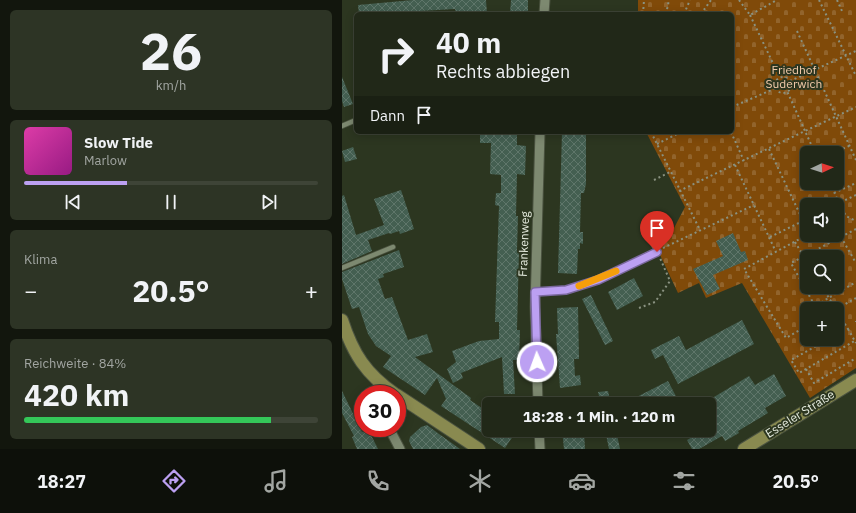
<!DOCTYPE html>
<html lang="de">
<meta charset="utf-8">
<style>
body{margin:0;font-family:"IBM Plex Sans",sans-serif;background:#2d3425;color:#f1f3f6;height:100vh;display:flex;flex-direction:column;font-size:15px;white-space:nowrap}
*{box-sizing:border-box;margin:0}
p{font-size:13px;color:#a2a6a2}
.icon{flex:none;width:22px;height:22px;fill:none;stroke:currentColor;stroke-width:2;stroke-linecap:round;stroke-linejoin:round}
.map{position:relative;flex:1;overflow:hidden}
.sheet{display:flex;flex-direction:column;gap:10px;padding:10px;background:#12160d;width:342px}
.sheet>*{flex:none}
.hud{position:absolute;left:12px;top:12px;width:380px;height:122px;border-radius:6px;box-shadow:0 2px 10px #0003,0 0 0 1px #3e4437;background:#212818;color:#f1f3f6;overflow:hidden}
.needle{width:26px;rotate:86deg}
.buttons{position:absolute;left:458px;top:146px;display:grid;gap:8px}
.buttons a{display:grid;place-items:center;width:44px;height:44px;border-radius:6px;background:#212818;box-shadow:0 2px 10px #0003,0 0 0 1px #3e4437;font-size:20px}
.speed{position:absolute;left:12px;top:385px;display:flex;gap:8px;font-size:20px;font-weight:700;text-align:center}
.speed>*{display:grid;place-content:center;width:52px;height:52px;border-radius:50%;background:#212818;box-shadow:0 2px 10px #0003,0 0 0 1px #3e4437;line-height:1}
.speed .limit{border:6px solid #d22;background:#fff;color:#111}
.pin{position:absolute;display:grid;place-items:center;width:34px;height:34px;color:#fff;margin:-41px -17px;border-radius:50% 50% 50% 0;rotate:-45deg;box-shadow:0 0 4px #0007}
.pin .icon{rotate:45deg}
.me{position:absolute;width:44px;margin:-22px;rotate:358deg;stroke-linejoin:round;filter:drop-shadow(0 0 3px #0008)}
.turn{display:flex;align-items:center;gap:14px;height:84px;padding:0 16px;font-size:18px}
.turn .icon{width:52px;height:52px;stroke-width:2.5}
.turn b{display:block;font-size:28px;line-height:34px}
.then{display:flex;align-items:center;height:38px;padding:0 16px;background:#0003;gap:8px;font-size:15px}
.big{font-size:30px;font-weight:700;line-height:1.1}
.sheet .card{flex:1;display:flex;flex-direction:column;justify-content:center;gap:6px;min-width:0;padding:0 14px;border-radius:6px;background:#2d3425}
.sheet .dial{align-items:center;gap:0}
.dial b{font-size:52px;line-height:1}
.song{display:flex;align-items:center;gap:12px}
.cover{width:48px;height:48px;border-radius:6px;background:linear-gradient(135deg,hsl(320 70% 55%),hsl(310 70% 35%))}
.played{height:4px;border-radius:2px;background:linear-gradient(90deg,#bca0f2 35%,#3e4437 35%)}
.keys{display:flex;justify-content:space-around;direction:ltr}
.heat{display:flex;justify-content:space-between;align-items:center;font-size:22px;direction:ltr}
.charge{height:6px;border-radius:3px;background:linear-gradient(90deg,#34c759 84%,#3e4437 0)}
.trip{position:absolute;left:140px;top:397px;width:234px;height:40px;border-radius:6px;background:#212818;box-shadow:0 2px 10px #0003,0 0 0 1px #3e4437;font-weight:700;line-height:40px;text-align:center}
.tabs{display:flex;height:64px;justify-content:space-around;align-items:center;background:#0d100a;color:#a2a6a2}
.tabs .icon{width:28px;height:28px}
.tabs .current{color:#bca0f2}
.tabs b{font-size:18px;color:#f1f3f6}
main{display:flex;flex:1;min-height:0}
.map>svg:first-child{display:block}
.cemetery{fill:url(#cemetery-stones);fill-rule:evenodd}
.building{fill:url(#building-cross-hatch)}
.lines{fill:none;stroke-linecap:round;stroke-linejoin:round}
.lane-casing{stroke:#4b5340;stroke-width:6}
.street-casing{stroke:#4b5340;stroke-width:11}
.secondary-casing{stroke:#4b5340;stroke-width:14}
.path{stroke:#8a9281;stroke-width:2;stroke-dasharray:2 3;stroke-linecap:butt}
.lane{stroke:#7d8970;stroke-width:4.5}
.street{stroke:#7d8970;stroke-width:9}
.secondary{stroke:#898a50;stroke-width:12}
.route-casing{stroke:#7a689d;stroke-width:10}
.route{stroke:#bca0f2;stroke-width:7}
.slow{stroke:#f59e0b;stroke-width:7}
.labels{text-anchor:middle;stroke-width:4;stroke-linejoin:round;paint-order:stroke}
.park-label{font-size:12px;fill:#f3cbaa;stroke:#2c3620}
.street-label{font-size:12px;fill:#e5ebde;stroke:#2c3620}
</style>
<main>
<section class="sheet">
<div class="card dial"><b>26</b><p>km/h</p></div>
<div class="card">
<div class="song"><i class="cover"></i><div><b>Slow Tide</b><p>Marlow</p></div></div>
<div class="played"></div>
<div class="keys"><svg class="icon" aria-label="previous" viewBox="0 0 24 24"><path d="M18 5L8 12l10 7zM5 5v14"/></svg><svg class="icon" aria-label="pause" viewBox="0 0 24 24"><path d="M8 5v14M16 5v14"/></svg><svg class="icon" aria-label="next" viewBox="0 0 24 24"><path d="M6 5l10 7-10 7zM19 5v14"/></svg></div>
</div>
<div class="card"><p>Klima</p>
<div class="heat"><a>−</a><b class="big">20.5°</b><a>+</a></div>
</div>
<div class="card"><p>Reichweite · 84%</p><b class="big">420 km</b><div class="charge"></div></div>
</section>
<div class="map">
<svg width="514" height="449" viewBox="0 0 514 449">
<defs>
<pattern id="cemetery-stones" width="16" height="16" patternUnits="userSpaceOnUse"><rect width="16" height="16" fill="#804a09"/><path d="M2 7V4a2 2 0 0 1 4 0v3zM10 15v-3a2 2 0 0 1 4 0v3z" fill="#92642c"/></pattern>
<pattern id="building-cross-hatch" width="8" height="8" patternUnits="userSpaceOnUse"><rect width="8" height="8" fill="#445f51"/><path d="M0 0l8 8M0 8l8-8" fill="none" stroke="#5f766a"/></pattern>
</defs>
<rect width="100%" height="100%" fill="#2c3620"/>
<path class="cemetery" d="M296 0H514V368L468 398 400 283 364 298 357 283 336 293 310 238H324L331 230 343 207 304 132H390V14H296ZM465 153H495V183H465ZM465 205H495V235H465ZM465 257H495V287H465ZM465 309H495V339H465Z"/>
<path class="building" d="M71 0H144L145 14H114L113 9 62 12V14H17L16 5Z
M169 0H186V14H168Z
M0 77 11 104 2 107 0 101Z
M138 132H175V145L184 146 183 175 175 174 174 216H176L175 250H177L175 330H178L177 360H171L173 394H162L160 357 119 373 121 378 111 383 105 369 114 362 110 351 137 341 157 339V322H153L157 206 153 205 154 193H159V175L148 174 149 143H138Z
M220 132H244V184L242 193H239L238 232H241V244L238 243V249H236L235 274 216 273Z
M11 147 15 159 3 162 0 151Z
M59 190 72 229 58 234 57 231 48 234 47 233 26 240 30 251 0 264V196L2 195 14 235 42 225 32 199Z
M391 233 399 252 403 251 406 260 371 275 378 289 365 295 351 269 381 256 374 241Z
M57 250 62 267 41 274 42 277 36 279 43 299 50 297 66 340 85 334 91 352 73 357 129 398 128 400 147 413V430H175L163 448 99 406 104 399 95 378 83 395 41 367 49 356 34 346 26 334 17 307 10 309 0 279V272Z
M292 278 301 296 275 310 266 292Z
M249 295 271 341 263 345 240 299Z
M236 307 237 359H232L233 376 238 375 239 385 218 388 214 334H216L215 308Z
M400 320 412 344 336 384 321 355 313 359 309 350 337 336 344 350Z
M432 374 444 396 423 408 426 413 396 431 397 433 383 441 380 436 357 449H350L345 440 363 430H367V428L374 424 367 413V400L407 376 413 385Z
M326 381 338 404H281Z
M0 391 20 432 26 429 36 449H15L10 437 12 436 0 413Z
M266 391 269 404H259L256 392Z
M85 425 97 434 118 449H71L67 441 68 437 79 427Z
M220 430H242L243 449H222Z
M263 430H274L278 449H267Z"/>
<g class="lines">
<g class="lane-casing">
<path id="lane" d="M0 126 14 120
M0 268 51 247
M193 292 224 290 256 280 315 252 308 238"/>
</g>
<g class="street-casing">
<path id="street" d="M202 14 203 0
M36 394V382
M196 404 193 307 198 132
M47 428 58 449
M197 430 198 449"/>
</g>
<g class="secondary-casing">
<path id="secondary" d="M0 320C11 354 24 374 53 394
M55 395 137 449
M402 449 514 380"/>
</g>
<path class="path" d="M397 0 408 15 435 0
M477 0 514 76
M495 0 500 11
M301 14 302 0
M324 14 327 0
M342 14 348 0
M359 14 369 0
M408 15 438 78
M455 31 514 160
M433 85a8 8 0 1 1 16 0a8 8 0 1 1-16 0Z
M448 81 514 51
M390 107 434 88
M309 132 358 230
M389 132 402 161
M315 144 339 132
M427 149 465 229
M473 153 463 131 514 107
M492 153 507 146
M393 165 434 252
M312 180 328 172
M488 183 497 203 493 205
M337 191 463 131 445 91
M492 193 514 183
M514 195 497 203 504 216 514 221
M495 220 504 216
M514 229 449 263 473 306 514 282
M428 237 465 219
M499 237 514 263
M453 242 465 262
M321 248 412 205
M480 287 494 309
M297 308 313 302 328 281 318 258
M495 309 514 298
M495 311 506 329 495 335
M514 321V322
M465 326 444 338 402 269 465 235
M506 329 514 343
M487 339 449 360 457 373 514 340
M464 369 472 383 514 358"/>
<use href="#lane" class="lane"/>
<use href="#street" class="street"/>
<use href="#secondary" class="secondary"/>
</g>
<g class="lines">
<g class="route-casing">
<path id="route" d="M195 362 193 292 224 290 256 280 315 252"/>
</g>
<use href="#route" class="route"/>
<path class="slow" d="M237 286 274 271"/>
</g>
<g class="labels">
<g class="park-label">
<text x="452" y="74">Friedhof<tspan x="452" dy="14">Suderwich</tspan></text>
</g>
<g class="street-label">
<text transform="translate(182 244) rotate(-88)" y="4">Frankenweg</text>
<text transform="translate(458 414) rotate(-32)" y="4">Esseler Straße</text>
</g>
</g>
</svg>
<div class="buttons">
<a><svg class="needle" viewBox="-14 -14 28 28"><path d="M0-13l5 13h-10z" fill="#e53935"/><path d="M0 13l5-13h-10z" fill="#a2a6a2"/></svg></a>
<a><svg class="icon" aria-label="sound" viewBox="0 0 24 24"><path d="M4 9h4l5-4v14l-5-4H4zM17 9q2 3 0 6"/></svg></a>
<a><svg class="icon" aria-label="search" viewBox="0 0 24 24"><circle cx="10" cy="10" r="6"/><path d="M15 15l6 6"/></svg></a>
<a>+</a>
</div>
<div class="speed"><div class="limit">30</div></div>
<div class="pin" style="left:315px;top:252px;background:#d93025"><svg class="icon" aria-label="arrive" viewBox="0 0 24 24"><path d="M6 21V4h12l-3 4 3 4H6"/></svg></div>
<svg class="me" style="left:195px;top:362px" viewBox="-20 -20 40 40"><circle r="17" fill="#bca0f2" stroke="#fff" stroke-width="3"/><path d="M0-11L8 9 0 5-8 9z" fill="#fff"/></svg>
<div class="trip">18:28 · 1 Min. · 120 m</div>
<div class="hud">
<div class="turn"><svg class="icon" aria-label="right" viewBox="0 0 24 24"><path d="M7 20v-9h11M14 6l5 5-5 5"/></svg><div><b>40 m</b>Rechts abbiegen</div></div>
<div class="then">Dann<svg class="icon" aria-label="arrive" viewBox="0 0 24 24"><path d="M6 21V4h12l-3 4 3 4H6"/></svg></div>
</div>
</div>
</main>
<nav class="tabs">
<b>18:27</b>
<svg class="icon current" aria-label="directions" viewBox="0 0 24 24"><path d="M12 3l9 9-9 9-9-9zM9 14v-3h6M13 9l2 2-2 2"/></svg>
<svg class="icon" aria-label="music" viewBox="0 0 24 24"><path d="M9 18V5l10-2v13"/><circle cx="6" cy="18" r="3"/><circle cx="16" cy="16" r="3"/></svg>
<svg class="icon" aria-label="phone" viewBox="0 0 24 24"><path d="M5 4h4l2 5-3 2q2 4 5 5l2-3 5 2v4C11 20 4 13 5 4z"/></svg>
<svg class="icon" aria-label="climate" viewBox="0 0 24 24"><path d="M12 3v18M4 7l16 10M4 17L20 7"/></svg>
<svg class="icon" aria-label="car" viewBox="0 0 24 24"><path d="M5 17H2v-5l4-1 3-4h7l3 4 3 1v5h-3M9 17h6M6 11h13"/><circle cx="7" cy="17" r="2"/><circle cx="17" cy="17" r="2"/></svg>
<svg class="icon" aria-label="filters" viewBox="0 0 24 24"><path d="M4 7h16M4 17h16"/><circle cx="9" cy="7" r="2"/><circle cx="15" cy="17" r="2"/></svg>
<b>20.5°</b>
</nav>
